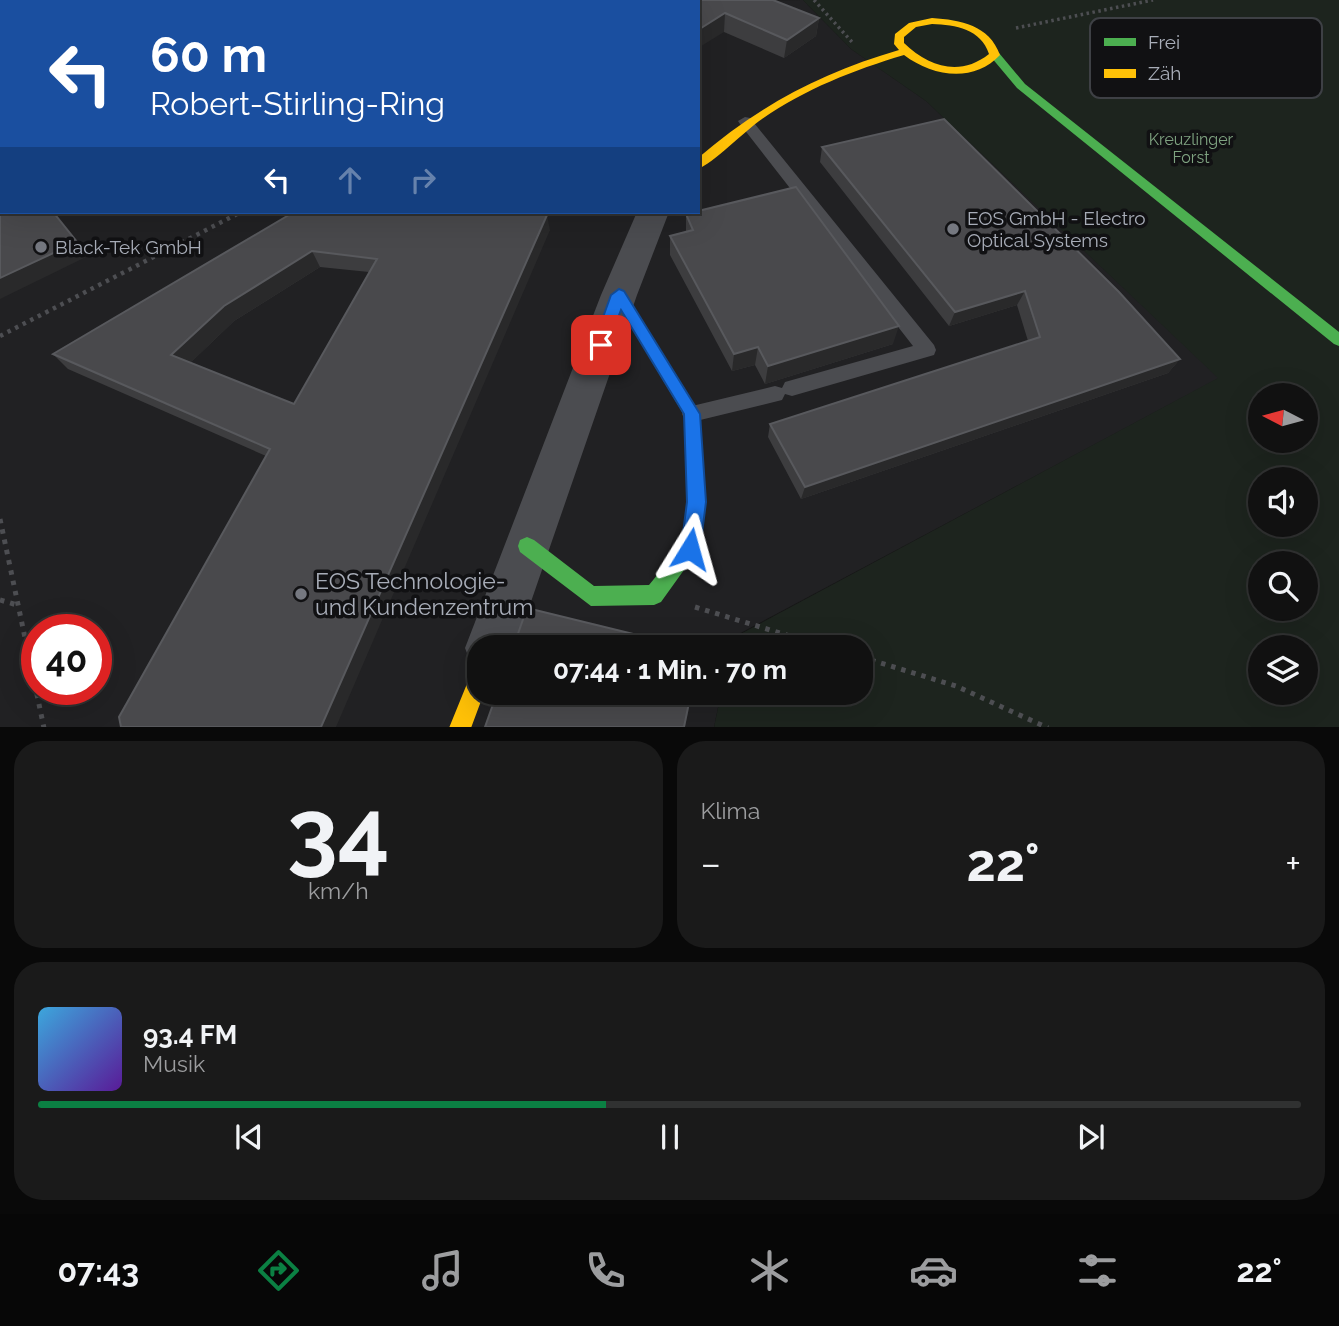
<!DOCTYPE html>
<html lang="de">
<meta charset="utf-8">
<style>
body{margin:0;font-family:Raleway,sans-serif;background:#1a1a1a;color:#f1f3f6;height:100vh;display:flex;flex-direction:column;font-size:26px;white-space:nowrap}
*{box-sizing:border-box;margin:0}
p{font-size:23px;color:#9c9d9f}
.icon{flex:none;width:38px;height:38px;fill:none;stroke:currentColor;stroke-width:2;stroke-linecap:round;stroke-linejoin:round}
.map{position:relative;height:727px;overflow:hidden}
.sheet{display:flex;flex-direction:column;gap:14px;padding:14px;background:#090909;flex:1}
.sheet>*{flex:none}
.guide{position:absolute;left:0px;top:0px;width:700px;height:214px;box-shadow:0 7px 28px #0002,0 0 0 2px #303131;background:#1a4fa0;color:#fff;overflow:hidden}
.needle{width:46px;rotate:276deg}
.buttons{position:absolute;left:1248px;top:383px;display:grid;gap:14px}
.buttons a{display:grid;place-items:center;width:70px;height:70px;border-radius:50%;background:#111;box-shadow:0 7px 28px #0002,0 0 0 2px #303131;font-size:35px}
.speed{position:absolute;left:21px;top:614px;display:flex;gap:14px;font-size:35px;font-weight:700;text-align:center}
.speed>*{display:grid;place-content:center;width:91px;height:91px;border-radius:50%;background:#111;box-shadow:0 7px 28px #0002,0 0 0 2px #303131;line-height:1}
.speed .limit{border:10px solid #d22;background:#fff;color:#111}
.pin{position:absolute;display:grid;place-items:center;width:60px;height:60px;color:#fff;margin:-30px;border-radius:14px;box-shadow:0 4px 10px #0006}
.me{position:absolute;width:77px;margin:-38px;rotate:8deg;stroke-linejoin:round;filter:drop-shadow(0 0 5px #0008)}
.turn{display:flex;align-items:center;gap:24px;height:147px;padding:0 35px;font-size:32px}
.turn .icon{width:91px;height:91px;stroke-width:2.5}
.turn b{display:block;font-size:49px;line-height:60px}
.lanes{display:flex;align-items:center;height:66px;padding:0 35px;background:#0003;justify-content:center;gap:35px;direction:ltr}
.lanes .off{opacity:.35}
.big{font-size:52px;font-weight:700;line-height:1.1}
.sheet .tile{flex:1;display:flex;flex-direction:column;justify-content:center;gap:10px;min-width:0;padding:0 24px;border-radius:28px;background:#1a1a1a}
.sheet .dial{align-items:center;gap:0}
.dial b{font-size:91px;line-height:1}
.song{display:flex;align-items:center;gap:21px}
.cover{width:84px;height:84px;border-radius:10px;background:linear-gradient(135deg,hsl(200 70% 55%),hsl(270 70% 35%))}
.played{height:7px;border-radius:4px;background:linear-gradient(90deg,#0b8043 45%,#303131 45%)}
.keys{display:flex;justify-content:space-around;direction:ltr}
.heat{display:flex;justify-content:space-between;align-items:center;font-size:38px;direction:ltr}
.sheet .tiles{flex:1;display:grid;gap:14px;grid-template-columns:1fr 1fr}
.tile:last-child{grid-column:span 2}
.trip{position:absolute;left:467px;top:635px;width:406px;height:70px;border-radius:28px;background:#111;box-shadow:0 7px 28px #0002,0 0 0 2px #303131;font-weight:700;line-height:70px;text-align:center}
.tabs{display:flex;height:112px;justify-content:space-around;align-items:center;background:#070707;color:#9c9d9f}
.tabs .icon{width:49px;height:49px}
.tabs .active{color:#0b8043}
.tabs b{font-size:32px;color:#f1f3f6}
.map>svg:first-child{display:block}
.built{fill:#212123;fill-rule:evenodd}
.green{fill:#1d241e;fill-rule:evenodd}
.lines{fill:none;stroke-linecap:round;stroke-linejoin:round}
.path-far2{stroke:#4d4e52;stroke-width:3.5;stroke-dasharray:2.5 3.5;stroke-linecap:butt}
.path-far1{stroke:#4d4e52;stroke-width:4.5;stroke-dasharray:3.5 5;stroke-linecap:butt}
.path{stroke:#4d4e52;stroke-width:5;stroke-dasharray:4.5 6;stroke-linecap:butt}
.lane{fill:#4b4c50;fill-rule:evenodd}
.street{fill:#4b4c50;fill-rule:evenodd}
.fast{fill:#4caf50;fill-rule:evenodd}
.slow{fill:#ffc107;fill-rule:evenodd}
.rail-casing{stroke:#4b4c4f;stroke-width:5}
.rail{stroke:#111113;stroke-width:3.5;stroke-dasharray:11;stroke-linecap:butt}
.wall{fill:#3d3d3f;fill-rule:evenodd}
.shaded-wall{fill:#29292a}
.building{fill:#49494c;stroke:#58595d;stroke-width:2;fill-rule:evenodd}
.route{fill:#1a73e8;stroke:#114b97;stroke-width:2}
.poi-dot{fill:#757880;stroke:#111113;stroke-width:2.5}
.labels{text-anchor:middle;stroke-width:7;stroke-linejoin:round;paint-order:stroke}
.far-park-label{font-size:16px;fill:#7fa381;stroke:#111113}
.poi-label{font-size:19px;fill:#a8adb8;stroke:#111113;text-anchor:start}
.near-poi-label{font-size:23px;fill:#a8adb8;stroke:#111113;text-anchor:start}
.key{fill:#111113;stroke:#3e4045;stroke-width:2}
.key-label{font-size:19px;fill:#a8adb8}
</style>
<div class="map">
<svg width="1339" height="728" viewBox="0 0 1339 728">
<rect width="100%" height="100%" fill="#171717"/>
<path class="built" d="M0 0H543L2 2V212H698V2H627L803 0 851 49 926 101 1219 378 733 637 731 647 480 648V693H721L714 727H0ZM37 630H96V690H37Z"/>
<path class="green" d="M803 0H1339V727L714 728 721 693H861V648L731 647 733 638 1218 378 926 101 851 49ZM1260 396H1306V441H1260ZM1260 480H1306V525H1260ZM1260 564H1306V609H1260ZM1260 648H1306V693H1260Z"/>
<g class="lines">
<path class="path-far2" d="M814 0 852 42
M641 2 645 0
M1016 28 1153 0"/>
<path class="path-far1" d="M0 336 241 212"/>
<path class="path" d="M0 519 44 728
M0 600 17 605
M695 607 829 648
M861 657 956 686 1048 728"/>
<path class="lane" d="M745 117 750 118 934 345 936 350 934 355 792 396 785 394 782 388 785 382 913 346 740 124 738 121Z
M775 386 782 388 785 394 782 400 692 422 685 420 682 414 685 408 692 406Z"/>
<path class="street" d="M0 86H2V104H0Z
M637 212H669L637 295 515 648H480V669L472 666 465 648 601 295Z"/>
<path class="fast" d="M991 53H999L1025 84 1339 332V346L1334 344 1017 88 991 57Z
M619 290 624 291 700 414 705 502 699 549 661 602 654 605 591 606 520 552 518 546 520 540 527 537 534 540 594 586 649 585 681 546 687 502 684 415 612 295Z"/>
<path class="slow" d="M932 18C961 20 989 25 1000 55 974 83 933 77 904 55 854 70 805 89 762 119 746 130 712 164 698 169V158C758 106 823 72 899 50L894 44 895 34 909 23ZM932 24C956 25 981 29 989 54 960 77 929 67 904 43V37L916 27Z
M480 666V693H484L471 728H449L473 669Z"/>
<g class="rail-casing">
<path id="rail" d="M469 0 472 2
M494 0 497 2"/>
</g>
<use href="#rail" class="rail"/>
</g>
<path class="wall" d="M698 2 819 18 816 36 784 58 724 32Z
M822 147 1180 359 1168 373 801 499 768 437 770 424 1028 341 1017 305 949 326 820 162Z
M294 212 550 230 266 456 68 369 53 354ZM320 267 369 272 294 404 190 363 234 321Z
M686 214 893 344 765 384 755 365 732 371 670 255V236L686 232Z"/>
<path class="shaded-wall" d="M276 0H302L303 2H272Z
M725 13 724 32 698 48V30Z
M819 18 816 36 784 58 787 40Z
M0 23H2V40H0Z
M53 212 88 256 0 299V278Z
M547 215 550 230 336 727H321Z
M312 251 320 267 234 321 183 370 171 355 224 306Z
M1025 291 1017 305 949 326 955 312Z
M899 326 893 344 765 384 768 366Z
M758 347 755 365 732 371 734 354Z
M1180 359 1168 373 801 499 805 487Z
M691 693H692L685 727H684Z"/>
<path class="building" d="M0 0H276L272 2H2V23H0Z
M311 0H433L436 2H313Z
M645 0H773L819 18 787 40 725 13 698 30V2H642Z
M944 119 1119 292 1180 359 805 487 770 424 1040 337 1025 291 955 312 822 147Z
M0 126 2 128V212H53L77 242 0 278Z
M796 187 899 326 768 366 758 347 734 354 670 236 693 230 686 214Z
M294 212H519L547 215 321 727H121L119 717 270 449 53 354ZM312 251 377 259 294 404 171 355 224 306Z
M527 608 662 641 661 648H513Z
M497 693H691L684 727H485Z"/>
<path class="route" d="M619 289 624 291 700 414 706 502 700 549 697 555 690 558 683 555 681 549 687 502 684 414 621 310 606 349H595L593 345 611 295Z"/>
<g class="poi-dot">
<circle cx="953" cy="229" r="7"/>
<circle cx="41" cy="247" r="7"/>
<circle cx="301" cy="594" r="7"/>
</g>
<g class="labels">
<g class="far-park-label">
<text x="1191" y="145">Kreuzlinger<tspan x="1191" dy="18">Forst</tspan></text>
</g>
<g class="poi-label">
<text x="967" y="225">EOS GmbH - Electro<tspan x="967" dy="22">Optical Systems</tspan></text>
<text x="55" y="254">Black-Tek GmbH</text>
</g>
<g class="near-poi-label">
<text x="315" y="589">EOS Technologie-<tspan x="315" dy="26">und Kundenzentrum</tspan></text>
</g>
</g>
<rect x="1090" y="18" width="232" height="80" rx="10" class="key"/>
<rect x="1104" y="38" width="32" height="8" fill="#4caf50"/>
<rect x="1104" y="69" width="32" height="9" fill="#ffc107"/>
<g class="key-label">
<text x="1148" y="49">Frei</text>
<text x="1148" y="80">Zäh</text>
</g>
</svg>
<div class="buttons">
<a><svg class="needle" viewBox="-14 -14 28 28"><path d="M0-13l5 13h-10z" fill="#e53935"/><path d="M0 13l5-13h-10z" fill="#9c9d9f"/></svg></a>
<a><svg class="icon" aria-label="sound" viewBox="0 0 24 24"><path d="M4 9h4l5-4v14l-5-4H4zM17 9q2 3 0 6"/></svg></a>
<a><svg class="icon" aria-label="search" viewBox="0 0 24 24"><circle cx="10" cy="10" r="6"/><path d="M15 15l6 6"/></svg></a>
<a><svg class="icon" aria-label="layers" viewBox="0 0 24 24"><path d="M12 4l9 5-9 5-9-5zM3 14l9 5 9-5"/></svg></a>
</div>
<div class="speed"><div class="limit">40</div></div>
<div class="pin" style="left:601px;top:345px;background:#d93025"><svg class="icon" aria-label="arrive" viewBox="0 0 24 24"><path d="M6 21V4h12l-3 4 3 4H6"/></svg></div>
<svg class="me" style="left:690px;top:549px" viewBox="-20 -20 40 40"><path d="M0-17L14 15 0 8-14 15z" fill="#1a73e8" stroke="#fff" stroke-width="4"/></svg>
<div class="trip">07:44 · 1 Min. · 70 m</div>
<div class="guide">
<div class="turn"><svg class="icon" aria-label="left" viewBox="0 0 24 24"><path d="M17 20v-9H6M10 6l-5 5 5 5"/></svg><div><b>60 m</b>Robert-Stirling-Ring</div></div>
<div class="lanes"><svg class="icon" aria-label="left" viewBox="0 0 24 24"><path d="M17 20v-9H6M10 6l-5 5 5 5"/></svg><svg class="icon off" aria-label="ahead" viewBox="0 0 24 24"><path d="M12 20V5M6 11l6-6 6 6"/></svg><svg class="icon off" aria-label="right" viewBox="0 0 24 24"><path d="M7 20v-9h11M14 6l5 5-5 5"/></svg></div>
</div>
</div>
<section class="sheet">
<div class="tiles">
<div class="tile dial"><b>34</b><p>km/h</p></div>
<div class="tile"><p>Klima</p>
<div class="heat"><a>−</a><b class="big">22°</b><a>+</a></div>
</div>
<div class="tile">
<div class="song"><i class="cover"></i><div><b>93.4 FM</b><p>Musik</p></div></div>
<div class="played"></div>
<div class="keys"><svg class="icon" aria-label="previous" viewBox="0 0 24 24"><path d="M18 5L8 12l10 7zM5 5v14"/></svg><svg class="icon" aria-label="pause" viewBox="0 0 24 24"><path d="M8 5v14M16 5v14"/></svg><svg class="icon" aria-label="next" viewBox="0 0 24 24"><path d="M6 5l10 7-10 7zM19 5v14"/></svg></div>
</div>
</div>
</section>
<nav class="tabs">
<b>07:43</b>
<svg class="icon active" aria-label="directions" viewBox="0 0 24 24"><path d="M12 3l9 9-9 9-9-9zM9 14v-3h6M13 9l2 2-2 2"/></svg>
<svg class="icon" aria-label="music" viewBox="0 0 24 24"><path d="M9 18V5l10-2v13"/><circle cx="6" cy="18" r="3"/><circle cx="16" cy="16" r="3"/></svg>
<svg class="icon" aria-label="phone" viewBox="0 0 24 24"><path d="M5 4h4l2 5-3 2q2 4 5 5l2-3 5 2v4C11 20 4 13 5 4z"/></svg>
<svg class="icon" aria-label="climate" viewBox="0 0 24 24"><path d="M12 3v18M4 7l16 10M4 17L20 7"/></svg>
<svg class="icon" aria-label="car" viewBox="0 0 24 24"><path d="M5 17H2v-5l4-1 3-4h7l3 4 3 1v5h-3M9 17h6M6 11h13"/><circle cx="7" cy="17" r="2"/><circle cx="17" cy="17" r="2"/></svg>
<svg class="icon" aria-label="filters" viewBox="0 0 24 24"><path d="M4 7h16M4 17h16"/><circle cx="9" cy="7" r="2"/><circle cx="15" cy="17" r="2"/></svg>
<b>22°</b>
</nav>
